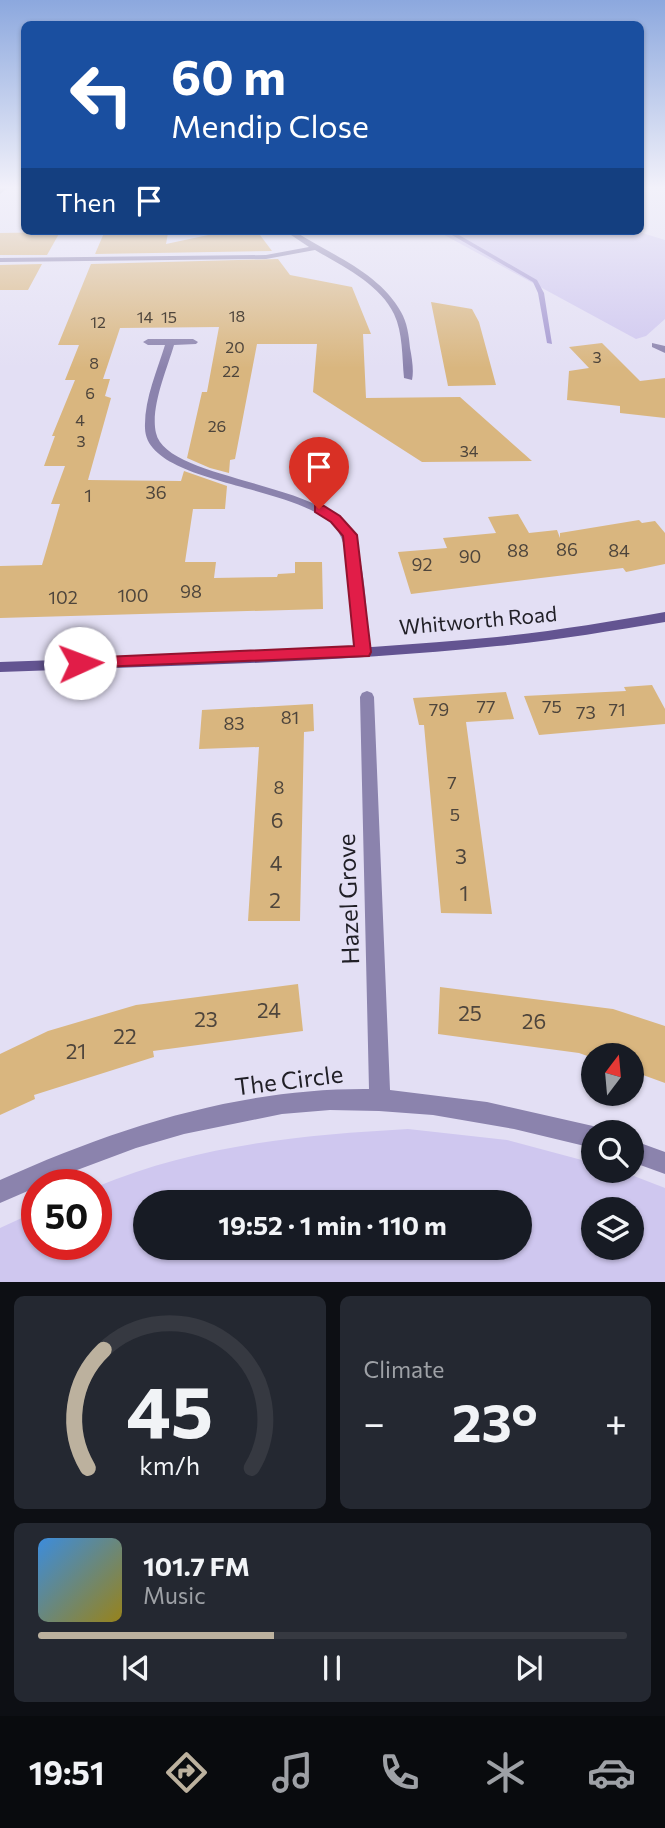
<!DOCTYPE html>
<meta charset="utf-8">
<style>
body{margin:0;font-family:Commissioner,sans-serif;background:#242831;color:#f1f3f6;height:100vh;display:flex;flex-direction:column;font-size:26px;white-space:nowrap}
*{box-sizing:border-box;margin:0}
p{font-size:23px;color:#9ea1a6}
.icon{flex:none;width:38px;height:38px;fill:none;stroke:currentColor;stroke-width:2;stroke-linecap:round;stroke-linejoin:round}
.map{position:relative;height:1282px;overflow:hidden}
.side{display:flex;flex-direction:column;gap:14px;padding:14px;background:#0d0f14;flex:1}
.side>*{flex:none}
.top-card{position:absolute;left:21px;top:21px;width:623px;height:214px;border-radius:10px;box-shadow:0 2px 5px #0004;background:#1a4fa0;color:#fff;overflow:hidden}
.needle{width:46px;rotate:16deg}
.controls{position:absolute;left:581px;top:1043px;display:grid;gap:14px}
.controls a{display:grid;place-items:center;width:63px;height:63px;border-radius:50%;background:#171b24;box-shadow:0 2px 5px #0004;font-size:35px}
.speed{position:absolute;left:21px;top:1169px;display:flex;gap:14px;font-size:35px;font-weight:700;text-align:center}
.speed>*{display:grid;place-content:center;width:91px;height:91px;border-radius:50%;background:#171b24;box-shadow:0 2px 5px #0004;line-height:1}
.speed .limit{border:10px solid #d22;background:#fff;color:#111}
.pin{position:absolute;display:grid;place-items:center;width:60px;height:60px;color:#fff;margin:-72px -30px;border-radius:50% 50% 50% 0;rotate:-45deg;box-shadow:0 0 7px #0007}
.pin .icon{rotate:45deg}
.me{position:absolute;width:77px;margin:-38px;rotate:88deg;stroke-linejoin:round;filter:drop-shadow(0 0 5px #0008)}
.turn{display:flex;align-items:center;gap:24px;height:147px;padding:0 35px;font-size:32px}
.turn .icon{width:91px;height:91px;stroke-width:2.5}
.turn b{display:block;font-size:49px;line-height:60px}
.then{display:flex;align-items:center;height:66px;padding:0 35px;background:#0003;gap:14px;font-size:26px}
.big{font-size:52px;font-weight:700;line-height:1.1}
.side .tile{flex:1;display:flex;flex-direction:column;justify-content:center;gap:10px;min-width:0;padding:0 24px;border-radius:10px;background:#242831}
.side .dial{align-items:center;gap:0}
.dial svg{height:182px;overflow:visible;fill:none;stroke:#363941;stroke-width:7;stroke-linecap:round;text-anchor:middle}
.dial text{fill:#f1f3f6;stroke:none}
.song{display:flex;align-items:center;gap:21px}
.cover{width:84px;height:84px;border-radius:10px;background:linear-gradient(135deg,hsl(210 70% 55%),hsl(50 70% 35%))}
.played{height:7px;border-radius:4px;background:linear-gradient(90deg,#bcb19e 40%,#363941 40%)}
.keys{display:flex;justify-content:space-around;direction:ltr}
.heat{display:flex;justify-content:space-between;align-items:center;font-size:38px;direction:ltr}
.side .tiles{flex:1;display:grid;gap:14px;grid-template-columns:1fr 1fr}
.tile:last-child{grid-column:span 2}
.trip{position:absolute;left:133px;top:1190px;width:399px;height:70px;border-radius:35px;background:#171b24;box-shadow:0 2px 5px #0004;font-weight:700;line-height:70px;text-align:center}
.dock{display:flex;height:112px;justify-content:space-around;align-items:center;background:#090b0e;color:#9ea1a6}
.dock .icon{width:49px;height:49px}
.dock .selected{color:#bcb19e}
.dock b{font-size:32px;color:#f1f3f6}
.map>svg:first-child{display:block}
.green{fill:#cfc7ef;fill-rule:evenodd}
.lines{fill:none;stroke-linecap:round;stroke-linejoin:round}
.stream{fill:#a397d0;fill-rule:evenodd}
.building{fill:#d9b67f}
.street{fill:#8b83ad;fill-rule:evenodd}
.secondary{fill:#635491;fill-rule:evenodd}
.route{fill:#e11d48;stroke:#92132f;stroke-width:2}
.labels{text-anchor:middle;stroke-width:6;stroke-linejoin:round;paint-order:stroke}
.far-number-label{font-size:16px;fill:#4e453c}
.number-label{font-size:18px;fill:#4e453c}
.street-label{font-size:21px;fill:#201f26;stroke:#e3dff4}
.near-number-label{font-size:21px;fill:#4e453c}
.near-street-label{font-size:24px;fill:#201f26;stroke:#e3dff4}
</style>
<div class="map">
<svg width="665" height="1282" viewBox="0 0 665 1282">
<rect width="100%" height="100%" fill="#e3dff4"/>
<path class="green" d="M437 231H636L665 240V319L646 336 636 339Z
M408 1129 507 1140 593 1163V1171H621L665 1188V1282H0V1228L37 1211V1244H96V1187C197 1145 301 1135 408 1129ZM520 1202V1248H145V1202ZM632 1209V1248H593V1209Z"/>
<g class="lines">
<path class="stream" d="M445 231H452L537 280 544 293 552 344 547 343 538 293 533 282Z"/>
</g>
<path class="building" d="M227 231H257L272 251 95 254 104 233H168L166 244Z
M60 232 47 255H0V233Z
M278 259 290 275 352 287 371 334H363L366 398 460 397 532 461 422 462 313 392 317 344H257L235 459 230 460 229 473 210 468 187 458 202 392H207L219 327 120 328 103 379H110L105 396 111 398 88 480 181 481 184 471 227 486 225 509H193L185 562H216L214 578 277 577 278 574 295 573V562H322L323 609 0 618V566L42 565 60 504H51L65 466H44L55 436H52L75 380H65L79 345H58L91 264Z
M42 264 28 290H0V265Z
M431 302 472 309 479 322 496 385 448 386Z
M602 343 640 381 665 378V418L620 413V406L567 400 569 371 589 368 569 347Z
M518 514 529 533 557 530 560 538V533L639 520 642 523 655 521 665 533V564L626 572 623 568 411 594 398 552 447 548 443 538 496 533 488 517Z
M652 685 665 709V724L539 735 524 696 626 691 624 687Z
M506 692 514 719 466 722 492 914 441 913 424 725H419L413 698Z
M313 704 314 731 304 732 300 921H248L259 747 199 749 202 710Z
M298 984 303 1031 153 1051 154 1057 34 1095 35 1099 0 1115V1054L48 1031 136 1005Z
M440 987 613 1009 665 1026V1083L632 1071V1055H593V1058L579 1053 438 1034Z"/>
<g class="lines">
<path class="street" d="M0 188H7L0 194Z
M285 231H294C330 254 380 273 401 312 407 322 409 336 410 348 412 358 414 371 412 380L404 378C402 357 403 333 394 314 380 284 342 266 315 250L266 259 0 262V258L266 255 309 247Z
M193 339 198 342 196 344 174 345C167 369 150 408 156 433 165 477 306 482 344 523 367 548 366 618 370 652L368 656 363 657 356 652C353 621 354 550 335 527 298 484 146 485 145 428 144 400 157 371 165 345H148L143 342 148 339Z
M652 343 665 346V353L652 347Z
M367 691 372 693 374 697 390 1090 487 1102 593 1126 601 1129 602 1132H593V1148L514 1129 433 1115 379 1111 330 1110 282 1114 184 1134 136 1148 37 1185V1187L0 1203V1180C118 1127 239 1088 369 1089L360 697 362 693Z
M632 1140 665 1152V1174L632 1162Z"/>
<path class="secondary" d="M665 612V622C609 631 554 641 497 646 332 663 166 666 0 672V662C166 656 332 653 497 637 554 631 609 622 665 612Z"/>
</g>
<linearGradient id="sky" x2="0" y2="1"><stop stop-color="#8ca8de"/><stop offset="0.51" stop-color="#f2f1fa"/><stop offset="1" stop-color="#f2f1fa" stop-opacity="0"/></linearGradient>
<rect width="665" height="368" fill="url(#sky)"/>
<path class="route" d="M315 506H324L340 516 357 535 371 652 369 656 75 668V659L80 658 354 646 343 536 331 522 315 512Z"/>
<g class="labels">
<g class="far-number-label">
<text x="237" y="322">18</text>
<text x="145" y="323">14</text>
<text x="169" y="323">15</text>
<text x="98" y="328">12</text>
<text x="235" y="353">20</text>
<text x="597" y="363">3</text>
<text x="94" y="369">8</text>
<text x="231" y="377">22</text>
<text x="90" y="399">6</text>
<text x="80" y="426">4</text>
<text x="217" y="432">26</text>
<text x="81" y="447">3</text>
<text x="469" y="457">34</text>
</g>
<g class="number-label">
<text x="156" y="499">36</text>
<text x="88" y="502">1</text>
<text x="567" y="556">86</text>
<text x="518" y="557">88</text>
<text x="619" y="557">84</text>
<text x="470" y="563">90</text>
<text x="422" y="571">92</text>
<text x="191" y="598">98</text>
<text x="133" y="602">100</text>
<text x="63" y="604">102</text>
<text x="486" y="713">77</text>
<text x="552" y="713">75</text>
<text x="439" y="716">79</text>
<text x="617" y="716">71</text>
<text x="586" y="719">73</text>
<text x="290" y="724">81</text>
<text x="234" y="730">83</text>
<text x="452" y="789">7</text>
<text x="279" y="794">8</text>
<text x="455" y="821">5</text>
</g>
<g class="street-label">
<text transform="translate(478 621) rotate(-5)" y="7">Whitworth Road</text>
</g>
<g class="near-number-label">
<text x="277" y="828">6</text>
<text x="461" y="864">3</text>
<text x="276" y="871">4</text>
<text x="464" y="901">1</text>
<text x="275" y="908">2</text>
<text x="269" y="1018">24</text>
<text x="470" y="1021">25</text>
<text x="206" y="1027">23</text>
<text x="534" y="1029">26</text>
<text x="125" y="1044">22</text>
<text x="76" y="1059">21</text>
</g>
<g class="near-street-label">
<text transform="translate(349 899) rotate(-92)" y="8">Hazel Grove</text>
<text transform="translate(289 1081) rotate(-7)" y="8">The Circle</text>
</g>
</g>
</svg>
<div class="controls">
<a><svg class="needle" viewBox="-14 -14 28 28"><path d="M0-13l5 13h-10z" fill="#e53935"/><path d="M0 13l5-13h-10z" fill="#9ea1a6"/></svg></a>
<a><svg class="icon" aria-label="search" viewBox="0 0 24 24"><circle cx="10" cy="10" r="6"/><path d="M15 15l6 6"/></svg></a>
<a><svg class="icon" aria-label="layers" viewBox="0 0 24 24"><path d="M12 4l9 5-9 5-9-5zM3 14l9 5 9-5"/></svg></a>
</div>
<div class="speed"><div class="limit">50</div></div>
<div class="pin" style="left:319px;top:509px;background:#d93025"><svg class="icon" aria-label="arrive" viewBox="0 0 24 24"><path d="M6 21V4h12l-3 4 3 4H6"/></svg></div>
<svg class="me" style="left:80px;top:663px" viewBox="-20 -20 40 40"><circle r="19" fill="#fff"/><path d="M0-13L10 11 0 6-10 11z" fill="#e11d48"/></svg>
<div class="trip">19:52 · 1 min · 110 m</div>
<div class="top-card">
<div class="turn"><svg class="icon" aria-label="left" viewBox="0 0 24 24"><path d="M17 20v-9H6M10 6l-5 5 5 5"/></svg><div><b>60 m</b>Mendip Close</div></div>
<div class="then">Then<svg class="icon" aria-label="arrive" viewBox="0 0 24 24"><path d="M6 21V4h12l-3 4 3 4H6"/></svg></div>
</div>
</div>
<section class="side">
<div class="tiles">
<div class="tile dial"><svg viewBox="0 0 100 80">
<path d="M14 69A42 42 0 1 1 86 69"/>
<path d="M14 69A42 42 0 0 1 21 17" stroke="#bcb19e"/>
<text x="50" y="56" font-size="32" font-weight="700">45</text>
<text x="50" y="72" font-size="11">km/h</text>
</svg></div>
<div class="tile"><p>Climate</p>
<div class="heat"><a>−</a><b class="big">23°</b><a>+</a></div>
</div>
<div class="tile">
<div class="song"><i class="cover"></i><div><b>101.7 FM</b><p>Music</p></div></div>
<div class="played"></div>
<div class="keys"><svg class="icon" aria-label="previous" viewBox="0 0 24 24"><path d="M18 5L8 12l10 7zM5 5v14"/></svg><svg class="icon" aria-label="pause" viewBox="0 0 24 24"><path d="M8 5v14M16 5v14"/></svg><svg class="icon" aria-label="next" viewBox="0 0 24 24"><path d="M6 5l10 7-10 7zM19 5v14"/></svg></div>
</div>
</div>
</section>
<nav class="dock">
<b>19:51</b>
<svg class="icon selected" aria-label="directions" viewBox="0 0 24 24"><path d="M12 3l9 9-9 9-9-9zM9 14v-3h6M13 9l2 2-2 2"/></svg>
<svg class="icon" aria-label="music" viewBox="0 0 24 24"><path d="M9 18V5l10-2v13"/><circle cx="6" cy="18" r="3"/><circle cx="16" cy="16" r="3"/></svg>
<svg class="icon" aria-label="phone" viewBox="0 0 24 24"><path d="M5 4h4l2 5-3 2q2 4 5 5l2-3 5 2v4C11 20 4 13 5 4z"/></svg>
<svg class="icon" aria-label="climate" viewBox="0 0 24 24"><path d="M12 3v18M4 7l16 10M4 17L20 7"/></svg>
<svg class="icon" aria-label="car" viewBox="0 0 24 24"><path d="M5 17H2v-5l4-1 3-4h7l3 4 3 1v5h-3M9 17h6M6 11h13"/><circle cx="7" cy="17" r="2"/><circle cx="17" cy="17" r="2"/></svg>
</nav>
